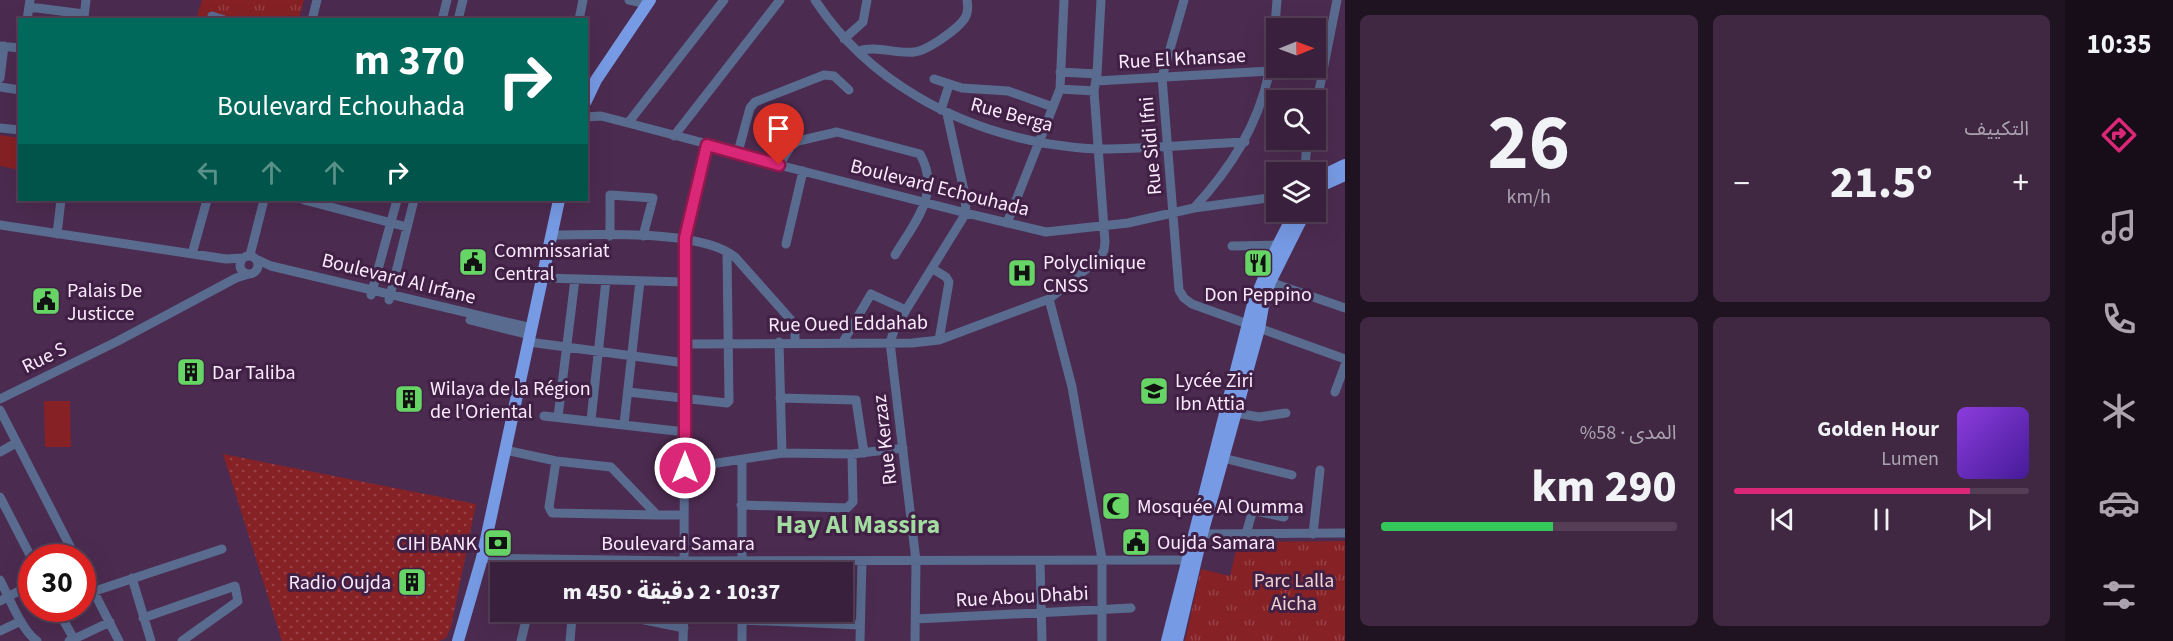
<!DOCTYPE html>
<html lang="ar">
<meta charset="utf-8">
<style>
body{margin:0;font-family:"Source Sans 3","Noto Sans Arabic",sans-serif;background:#402843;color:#f1f3f6;direction:rtl;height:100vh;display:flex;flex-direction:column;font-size:22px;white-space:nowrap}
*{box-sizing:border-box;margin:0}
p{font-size:20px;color:#aba3af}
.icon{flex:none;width:33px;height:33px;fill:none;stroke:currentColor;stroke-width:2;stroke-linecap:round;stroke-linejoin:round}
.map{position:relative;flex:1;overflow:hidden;direction:ltr}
.side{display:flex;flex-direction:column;gap:15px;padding:15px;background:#1f1221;width:720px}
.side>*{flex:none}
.guide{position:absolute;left:18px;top:18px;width:570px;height:183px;border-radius:0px;box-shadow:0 6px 24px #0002,0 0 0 2px #533e56;direction:rtl;background:#00695c;color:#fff;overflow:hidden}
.needle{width:39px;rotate:89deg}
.controls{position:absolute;left:1266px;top:18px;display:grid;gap:12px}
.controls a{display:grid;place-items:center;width:60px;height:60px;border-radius:0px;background:#39203c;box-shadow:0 6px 24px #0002,0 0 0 2px #533e56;font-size:30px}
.speed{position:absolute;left:18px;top:544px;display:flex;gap:12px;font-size:30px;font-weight:700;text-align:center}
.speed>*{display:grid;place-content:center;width:78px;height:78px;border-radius:50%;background:#39203c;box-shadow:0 6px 24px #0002,0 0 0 2px #533e56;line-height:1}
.speed .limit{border:9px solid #d22;background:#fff;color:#111}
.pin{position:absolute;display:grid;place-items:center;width:51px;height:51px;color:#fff;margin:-62px -26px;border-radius:50% 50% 50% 0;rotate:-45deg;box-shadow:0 0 6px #0007}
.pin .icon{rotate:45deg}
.me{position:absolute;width:66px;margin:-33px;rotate:0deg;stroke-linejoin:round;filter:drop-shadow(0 0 4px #0008)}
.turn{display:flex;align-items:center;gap:21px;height:126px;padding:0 24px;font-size:27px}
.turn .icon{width:78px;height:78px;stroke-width:2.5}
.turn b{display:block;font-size:42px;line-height:51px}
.lanes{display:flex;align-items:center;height:57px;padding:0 24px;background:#0003;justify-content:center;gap:30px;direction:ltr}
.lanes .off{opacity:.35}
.big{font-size:45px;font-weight:800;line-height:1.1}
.side .card{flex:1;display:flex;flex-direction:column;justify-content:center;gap:9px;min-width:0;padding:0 21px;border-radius:9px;background:#402843}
.side .dial{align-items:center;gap:0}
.dial b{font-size:78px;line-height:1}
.song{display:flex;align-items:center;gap:18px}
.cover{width:72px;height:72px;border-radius:9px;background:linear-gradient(135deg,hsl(270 70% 55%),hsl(260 70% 35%))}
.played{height:6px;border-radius:3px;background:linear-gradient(90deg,#db2777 80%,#533e56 80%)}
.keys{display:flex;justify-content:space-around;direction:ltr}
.heat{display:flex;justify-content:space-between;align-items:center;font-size:33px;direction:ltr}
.charge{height:9px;border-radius:4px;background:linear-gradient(90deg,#34c759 58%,#533e56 0)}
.side .tiles{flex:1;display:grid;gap:15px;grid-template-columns:repeat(2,1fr)}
.trip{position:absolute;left:490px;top:562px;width:363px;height:60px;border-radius:0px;background:#39203c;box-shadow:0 6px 24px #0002,0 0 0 2px #533e56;font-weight:800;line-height:60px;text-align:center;direction:rtl}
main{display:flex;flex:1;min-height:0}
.dock{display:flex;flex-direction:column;width:108px;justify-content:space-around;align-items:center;background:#170d18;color:#aba3af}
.dock .icon{width:42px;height:42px}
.dock .active{color:#db2777}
.dock b{font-size:27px;color:#f1f3f6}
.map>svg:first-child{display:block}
.grass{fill:url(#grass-dots)}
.park{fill:url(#park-tufts)}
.garden{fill:#862125}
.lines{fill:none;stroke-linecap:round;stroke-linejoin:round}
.minor{stroke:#596b8f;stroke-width:9}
.major{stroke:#769ae4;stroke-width:12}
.route-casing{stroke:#8e194d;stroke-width:15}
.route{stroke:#db2777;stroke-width:10}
.labels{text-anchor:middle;stroke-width:6;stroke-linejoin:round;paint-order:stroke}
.street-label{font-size:20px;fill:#fbeafd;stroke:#412045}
.poi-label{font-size:20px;fill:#fbeafd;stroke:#412045;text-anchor:start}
.park-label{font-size:20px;fill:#f1d3d1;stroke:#412045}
.district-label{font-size:26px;font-weight:bold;fill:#a3dca0;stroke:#412045}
</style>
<main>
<nav class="dock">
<b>10:35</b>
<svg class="icon active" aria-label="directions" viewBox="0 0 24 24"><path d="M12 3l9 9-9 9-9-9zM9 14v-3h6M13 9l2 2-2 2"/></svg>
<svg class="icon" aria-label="music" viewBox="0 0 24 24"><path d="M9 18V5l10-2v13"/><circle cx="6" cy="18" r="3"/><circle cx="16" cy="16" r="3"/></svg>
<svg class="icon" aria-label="phone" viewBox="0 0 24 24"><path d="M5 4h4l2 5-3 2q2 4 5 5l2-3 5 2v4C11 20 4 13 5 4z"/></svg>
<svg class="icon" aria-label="climate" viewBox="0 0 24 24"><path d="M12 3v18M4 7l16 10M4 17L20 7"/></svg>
<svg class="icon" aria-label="car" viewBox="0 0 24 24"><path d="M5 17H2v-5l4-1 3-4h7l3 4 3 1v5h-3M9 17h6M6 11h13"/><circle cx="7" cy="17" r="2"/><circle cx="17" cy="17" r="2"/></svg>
<svg class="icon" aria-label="filters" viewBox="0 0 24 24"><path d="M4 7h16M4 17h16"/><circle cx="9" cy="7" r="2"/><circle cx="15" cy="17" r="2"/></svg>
</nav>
<section class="side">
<div class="tiles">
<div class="card"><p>التكييف</p>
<div class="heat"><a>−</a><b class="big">21.5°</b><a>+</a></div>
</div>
<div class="card dial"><b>26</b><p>km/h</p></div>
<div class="card">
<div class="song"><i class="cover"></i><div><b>Golden Hour</b><p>Lumen</p></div></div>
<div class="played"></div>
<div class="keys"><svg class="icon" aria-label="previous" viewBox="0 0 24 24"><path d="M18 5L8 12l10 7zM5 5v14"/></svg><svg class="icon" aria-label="pause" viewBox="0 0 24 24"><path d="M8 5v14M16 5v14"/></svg><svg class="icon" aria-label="next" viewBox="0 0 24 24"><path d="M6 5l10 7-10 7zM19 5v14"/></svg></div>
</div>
<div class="card"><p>المدى · 58%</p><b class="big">290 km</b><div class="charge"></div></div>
</div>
</section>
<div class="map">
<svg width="1345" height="641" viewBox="0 0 1345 641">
<defs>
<pattern id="grass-dots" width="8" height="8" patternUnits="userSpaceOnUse" patternTransform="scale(1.5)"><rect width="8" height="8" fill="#862125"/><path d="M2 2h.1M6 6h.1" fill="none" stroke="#984146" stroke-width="1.8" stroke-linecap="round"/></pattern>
<pattern id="park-tufts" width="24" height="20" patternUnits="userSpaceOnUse" patternTransform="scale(1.5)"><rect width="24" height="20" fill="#862125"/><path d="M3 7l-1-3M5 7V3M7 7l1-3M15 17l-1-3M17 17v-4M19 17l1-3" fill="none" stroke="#984146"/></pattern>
</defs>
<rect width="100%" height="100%" fill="#4c2b50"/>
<path class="grass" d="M223 454 476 504 451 627 446 638 439 641H282Z"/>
<path class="park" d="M202 0H304L299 19 196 20Z
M1345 541V641H1185L1201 569 1230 576 1238 542Z"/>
<path class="garden" d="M0 135 19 138V170L0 166Z
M44 401H70L71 447H45Z"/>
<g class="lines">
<path class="minor" d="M629 0 647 4
M815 0C868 81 956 128 1049 144 1066 146 1082 149 1099 149 1148 149 1197 144 1245 142
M1184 0 1162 77 1179 290 1184 298 1192 304 1345 359
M29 7 84 14
M212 16 224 20
M84 17 86 0
M27 20 30 0
M312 20 317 0
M442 20 447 0
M458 20 463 0
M579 20 583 0
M844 39 863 22 867 0
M0 46 20 48
M858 51C877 45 895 54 914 52 927 51 958 29 965 18 968 13 968 6 967 0
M1060 72 1097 74
M0 78 4 46
M934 79 962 88 1008 91 1053 107
M1096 81 1270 71
M0 87 20 90
M1060 89 1094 91
M1316 106 1337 0
M941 110 949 85
M586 117 601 116 628 123 738 152 779 165 966 213 1046 232 1128 223 1194 208 1276 197
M628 123 724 0
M0 128 20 130
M674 136 780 0
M738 152 750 108 755 102 824 75 834 76 849 90
M779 165 791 146 798 141 837 132 920 154C942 193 914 223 895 255
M1305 172 1306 154 1309 140
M304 200 407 227
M1194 208C1230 169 1258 126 1269 73 1274 50 1275 24 1277 0
M1007 223 1060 89 1064 0
M0 225 226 259 243 258
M57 234 61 200
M553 235C598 235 700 229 735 257L791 320 795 328V342
M610 236V195L653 198 643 236
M786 244 803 171
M1232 246 1278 245
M192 254 207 200
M250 255 264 200
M240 265a9 9 0 1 1 18 0a9 9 0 1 1-18 0Z
M258 260 271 266 532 328
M933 269 946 277 949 282 939 340
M543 278 685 282
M1270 282 1345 308
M371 295 397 200
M1049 299 1072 387 1102 559V641
M389 300 414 200
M470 320 530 335
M529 342 685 363
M779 342 782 453
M843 342 871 294 906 310
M685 344 912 343 939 340 1049 299 1100 258 1104 250 1105 242 1094 91 1097 74 1101 0
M628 392 727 403 729 401 727 252
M1335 392 1345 365
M780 398 856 400 864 453
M0 399 118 341 236 278 249 274
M0 410 76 558
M1236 413 1259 417 1286 413
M544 416 685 432
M558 417 575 279
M591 420 606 280
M624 424 640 281
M505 450 556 461 611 467 657 515H684
M0 452 16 443
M1223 458 1292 475
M556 461 549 507 552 513 657 515
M685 468 782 453 852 454 903 448
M0 497 32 559
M741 505 847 508 853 502 852 454
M1198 534 1345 533
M1246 534 1252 513 1255 511 1284 517
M1313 534 1320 470
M482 558 684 561 1193 560
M1040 561 1042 641
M82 569 119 641
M618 573V561
M684 573 685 238 707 145
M742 573V460
M132 578 151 641
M0 580C9 597 22 631 37 641
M95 591 222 549
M0 601 32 584
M57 609 74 639 69 641
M616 612 620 615 684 628
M143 618 235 586 238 601 182 641
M916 619 1131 608
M742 620 860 625
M0 631 21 621
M74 639 110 622
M521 641 527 616 564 613 572 617 570 641
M683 641 684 612
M742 641V612
M860 641 862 561
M915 641 916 561 890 342 894 331 906 310 966 213 965 195 947 114"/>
<path class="major" d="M586 101 596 80 650 0
M1316 179 1345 165
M1316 188 1345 175
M458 641 482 558 559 200
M1167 641 1253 304 1278 245 1295 212
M1177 641 1202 534 1259 329 1264 300 1270 282 1305 212"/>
</g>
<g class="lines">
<g class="route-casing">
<path id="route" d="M685 468V238L707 145 779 165"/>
</g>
<use href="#route" class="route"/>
</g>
<defs>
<g id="civic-square" transform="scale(1.5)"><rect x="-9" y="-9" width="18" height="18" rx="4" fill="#67d466" stroke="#412045"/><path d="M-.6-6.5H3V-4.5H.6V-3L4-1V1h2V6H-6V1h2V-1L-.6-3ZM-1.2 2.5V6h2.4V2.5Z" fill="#111"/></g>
<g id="restaurant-square" transform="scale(1.5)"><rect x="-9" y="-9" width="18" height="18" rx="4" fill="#67d466" stroke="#412045"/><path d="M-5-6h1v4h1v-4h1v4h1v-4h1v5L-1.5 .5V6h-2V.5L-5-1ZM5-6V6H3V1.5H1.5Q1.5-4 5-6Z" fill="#111"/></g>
<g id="hospital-square" transform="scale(1.5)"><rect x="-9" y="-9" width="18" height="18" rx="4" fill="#67d466" stroke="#412045"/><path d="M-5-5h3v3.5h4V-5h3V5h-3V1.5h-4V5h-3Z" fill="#111"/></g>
<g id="building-square" transform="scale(1.5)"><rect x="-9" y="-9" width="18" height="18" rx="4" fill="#67d466" stroke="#412045"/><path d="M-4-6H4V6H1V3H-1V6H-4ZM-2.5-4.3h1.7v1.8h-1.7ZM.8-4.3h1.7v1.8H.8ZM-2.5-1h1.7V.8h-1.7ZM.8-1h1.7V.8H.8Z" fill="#111"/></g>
<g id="school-square" transform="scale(1.5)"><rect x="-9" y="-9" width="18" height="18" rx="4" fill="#67d466" stroke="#412045"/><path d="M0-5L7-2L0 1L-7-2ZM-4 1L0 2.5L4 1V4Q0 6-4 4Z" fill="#111"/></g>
<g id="mosque-square" transform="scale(1.5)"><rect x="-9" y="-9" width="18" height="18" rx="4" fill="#67d466" stroke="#412045"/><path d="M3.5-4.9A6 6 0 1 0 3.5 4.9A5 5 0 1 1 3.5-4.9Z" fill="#111"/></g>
<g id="bank-square" transform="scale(1.5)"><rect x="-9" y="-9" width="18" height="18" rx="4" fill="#67d466" stroke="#412045"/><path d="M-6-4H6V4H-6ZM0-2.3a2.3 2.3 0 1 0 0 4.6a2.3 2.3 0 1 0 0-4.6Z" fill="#111"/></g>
</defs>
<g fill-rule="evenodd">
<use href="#civic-square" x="473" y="262"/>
<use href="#restaurant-square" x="1258" y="263"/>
<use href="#hospital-square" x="1022" y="273"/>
<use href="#civic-square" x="46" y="301"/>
<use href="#building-square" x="191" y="372"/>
<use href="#school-square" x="1154" y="391"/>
<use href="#building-square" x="409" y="399"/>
<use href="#mosque-square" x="1116" y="506"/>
<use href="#civic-square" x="1136" y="542"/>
<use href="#bank-square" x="498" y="543"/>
<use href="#building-square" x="412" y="582"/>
</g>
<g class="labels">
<g class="street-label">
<text transform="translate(1182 58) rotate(-3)" y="7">Rue El Khansae</text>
<text transform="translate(1012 114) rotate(15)" y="7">Rue Berga</text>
<text transform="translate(1150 146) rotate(-95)" y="7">Rue Sidi Ifni</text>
<text transform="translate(940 187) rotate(14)" y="7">Boulevard Echouhada</text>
<text transform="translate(399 278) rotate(14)" y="7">Boulevard Al Irfane</text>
<text transform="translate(848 323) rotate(-1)" y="7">Rue Oued Eddahab</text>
<text transform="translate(44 357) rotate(-26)" y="7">Rue S</text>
<text transform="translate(884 440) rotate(-97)" y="7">Rue Kerzaz</text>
<text x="678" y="550">Boulevard Samara</text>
<text transform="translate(1022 596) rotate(-3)" y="7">Rue Abou Dhabi</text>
</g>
<g class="poi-label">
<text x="494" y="257">Commissariat<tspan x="494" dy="23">Central</tspan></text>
<text x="1043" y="269">Polyclinique<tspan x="1043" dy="23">CNSS</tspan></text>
<text x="67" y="297">Palais De<tspan x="67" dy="23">Justicce</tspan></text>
<text x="1258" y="301" text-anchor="middle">Don Peppino</text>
<text x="212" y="379">Dar Taliba</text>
<text x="1175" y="387">Lycée Ziri<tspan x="1175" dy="23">Ibn Attia</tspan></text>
<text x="430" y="395">Wilaya de la Région<tspan x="430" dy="23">de l'Oriental</tspan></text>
<text x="1137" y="513">Mosquée Al Oumma</text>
<text x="1157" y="549">Oujda Samara</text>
<text x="477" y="550" text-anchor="end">CIH BANK</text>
<text x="391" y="589" text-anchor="end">Radio Oujda</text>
</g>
<g class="park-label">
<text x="1294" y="587">Parc Lalla<tspan x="1294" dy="23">Aicha</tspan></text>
</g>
<g class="district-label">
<text x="858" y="533">Hay Al Massira</text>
</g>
</g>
</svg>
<div class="controls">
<a><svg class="needle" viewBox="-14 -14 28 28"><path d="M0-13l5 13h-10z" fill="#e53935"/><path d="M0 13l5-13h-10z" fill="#aba3af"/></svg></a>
<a><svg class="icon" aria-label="search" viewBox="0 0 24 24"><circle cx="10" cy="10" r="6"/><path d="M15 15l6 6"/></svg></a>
<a><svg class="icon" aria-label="layers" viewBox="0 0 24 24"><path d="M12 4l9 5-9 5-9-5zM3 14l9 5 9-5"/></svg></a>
</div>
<div class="speed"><div class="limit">30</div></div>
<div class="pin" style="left:779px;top:165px;background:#d93025"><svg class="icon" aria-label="arrive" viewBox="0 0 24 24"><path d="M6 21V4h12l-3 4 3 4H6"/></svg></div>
<svg class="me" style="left:685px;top:468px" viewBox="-20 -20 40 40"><circle r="17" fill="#db2777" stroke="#fff" stroke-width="3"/><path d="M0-11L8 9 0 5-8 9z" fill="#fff"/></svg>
<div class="trip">10:37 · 2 دقيقة · 450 m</div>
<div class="guide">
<div class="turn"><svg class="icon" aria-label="right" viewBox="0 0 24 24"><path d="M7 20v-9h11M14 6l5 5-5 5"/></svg><div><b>370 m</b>Boulevard Echouhada</div></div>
<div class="lanes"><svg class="icon off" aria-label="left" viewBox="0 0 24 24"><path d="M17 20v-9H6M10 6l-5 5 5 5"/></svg><svg class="icon off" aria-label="ahead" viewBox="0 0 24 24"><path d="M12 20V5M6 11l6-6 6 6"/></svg><svg class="icon off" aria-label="ahead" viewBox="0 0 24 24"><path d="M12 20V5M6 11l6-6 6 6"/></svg><svg class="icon" aria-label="right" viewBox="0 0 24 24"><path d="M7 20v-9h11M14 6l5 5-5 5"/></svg></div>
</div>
</div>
</main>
